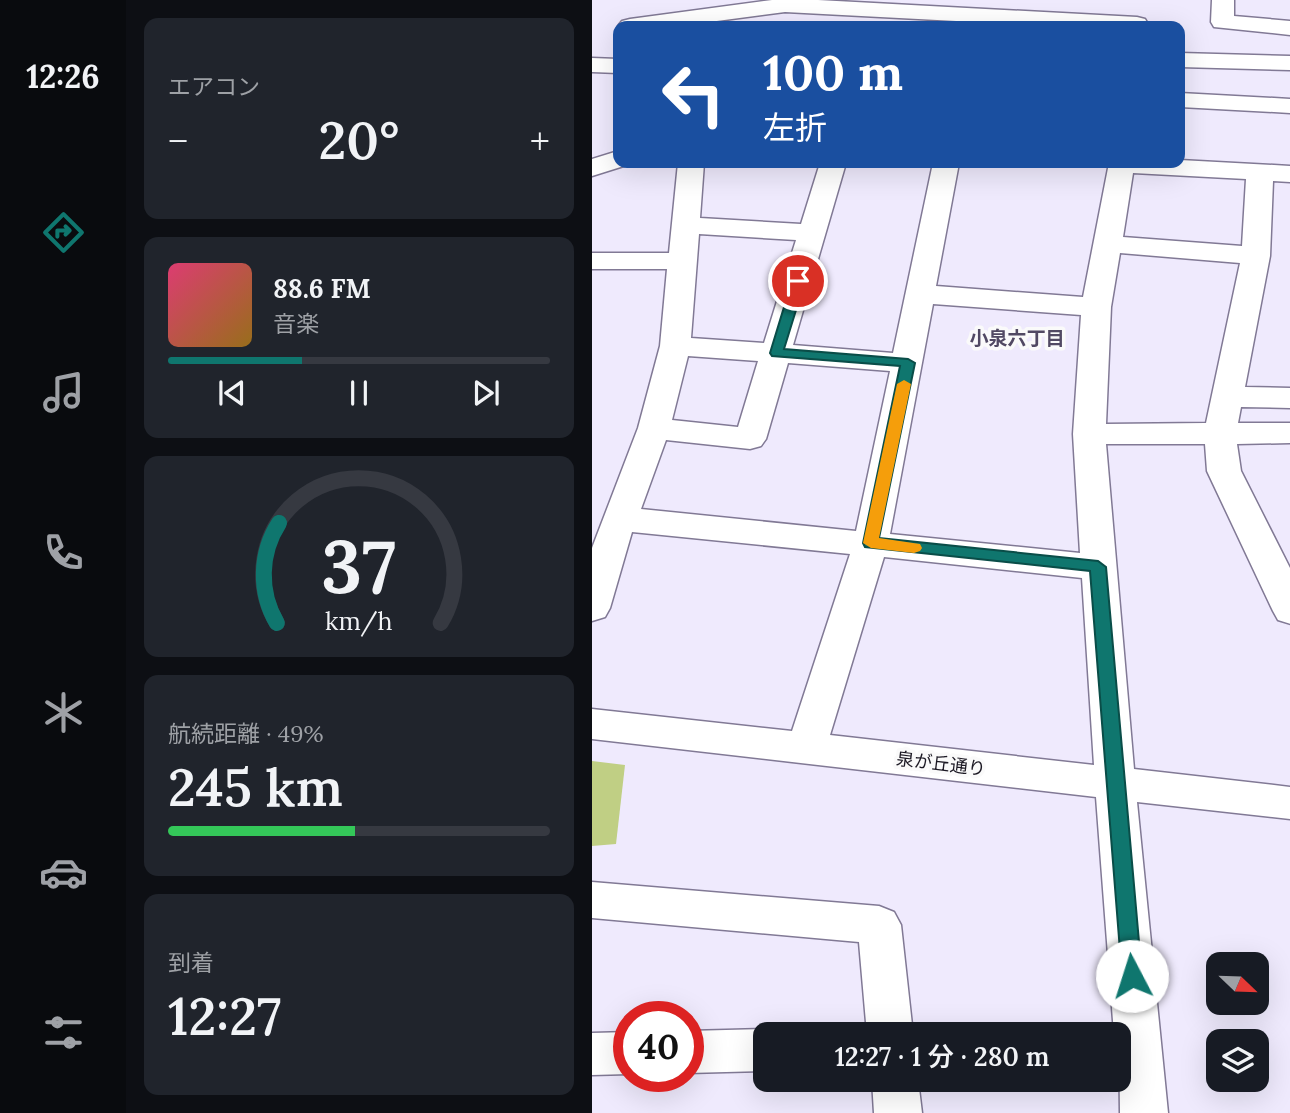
<!DOCTYPE html>
<html lang="ja">
<meta charset="utf-8">
<style>
body{margin:0;font-family:Lora,"Noto Sans JP",serif;background:#20242c;color:#f1f3f6;height:100vh;display:flex;flex-direction:column;font-size:26px;white-space:nowrap}
*{box-sizing:border-box;margin:0}
p{font-size:23px;color:#9ea1a6}
.icon{flex:none;width:38px;height:38px;fill:none;stroke:currentColor;stroke-width:2;stroke-linecap:round;stroke-linejoin:round}
.map{position:relative;flex:1;overflow:hidden}
.panel{display:flex;flex-direction:column;gap:18px;padding:18px;background:#0d0f14;width:466px}
.panel>*{flex:none}
.top-card{position:absolute;left:21px;top:21px;width:572px;height:147px;border-radius:14px;box-shadow:0 7px 28px #0002;background:#1a4fa0;color:#fff;overflow:hidden}
.needle{width:46px;rotate:113deg}
.buttons{position:absolute;left:614px;top:952px;display:grid;gap:14px}
.buttons a{display:grid;place-items:center;width:63px;height:63px;border-radius:14px;background:#171b24;box-shadow:0 7px 28px #0002;font-size:35px}
.speed{position:absolute;left:21px;top:1001px;display:flex;gap:14px;font-size:35px;font-weight:700;text-align:center}
.speed>*{display:grid;place-content:center;width:91px;height:91px;border-radius:50%;background:#171b24;box-shadow:0 7px 28px #0002;line-height:1}
.speed .limit{border:10px solid #d22;background:#fff;color:#111}
.pin{position:absolute;display:grid;place-items:center;width:60px;height:60px;color:#fff;margin:-30px;border:4px solid #fff;border-radius:50%;box-shadow:0 2px 7px #0007}
.me{position:absolute;width:77px;margin:-38px;rotate:355deg;stroke-linejoin:round;filter:drop-shadow(0 0 5px #0008)}
.turn{display:flex;align-items:center;gap:24px;height:147px;padding:0 35px;font-size:32px}
.turn .icon{width:91px;height:91px;stroke-width:2.5}
.turn b{display:block;font-size:49px;line-height:60px}
.big{font-size:52px;font-weight:600;line-height:1.1}
.panel .card{flex:1;display:flex;flex-direction:column;justify-content:center;gap:10px;min-width:0;padding:0 24px;border-radius:14px;background:#20242c}
.panel .dial{align-items:center;gap:0}
.dial svg{height:182px;overflow:visible;fill:none;stroke:#363941;stroke-width:7;stroke-linecap:round;text-anchor:middle}
.dial text{fill:#f1f3f6;stroke:none}
.song{display:flex;align-items:center;gap:21px}
.cover{width:84px;height:84px;border-radius:10px;background:linear-gradient(135deg,hsl(340 70% 55%),hsl(40 70% 35%))}
.played{height:7px;border-radius:4px;background:linear-gradient(90deg,#0f766e 35%,#363941 35%)}
.keys{display:flex;justify-content:space-around;direction:ltr}
.heat{display:flex;justify-content:space-between;align-items:center;font-size:38px;direction:ltr}
.charge{height:10px;border-radius:5px;background:linear-gradient(90deg,#34c759 49%,#363941 0)}
.trip{position:absolute;left:161px;top:1022px;width:378px;height:70px;border-radius:14px;background:#171b24;box-shadow:0 7px 28px #0002;font-weight:600;line-height:70px;text-align:center}
main{display:flex;flex:1;min-height:0}
.dock{display:flex;flex-direction:column;width:126px;justify-content:space-around;align-items:center;background:#090b0e;color:#9ea1a6}
.dock .icon{width:49px;height:49px}
.dock .current{color:#0f766e}
.dock b{font-size:32px;color:#f1f3f6}
.map>svg:first-child{display:block}
.green{fill:#c0cf84}
.lines{fill:none;stroke-linecap:round;stroke-linejoin:round}
.minor-casing{stroke:#817995;stroke-width:3}
.minor{fill:#fff;fill-rule:evenodd}
.route{fill:#0f766e;stroke:#0a4d48;stroke-width:2}
.slow{fill:#f59e0b}
.labels{text-anchor:middle;stroke-width:7;stroke-linejoin:round;paint-order:stroke}
.street-label{font-size:18px;fill:#1c1924;stroke:#fafafa}
.neighbourhood-label{font-size:19px;font-weight:bold;fill:#514963;stroke:#fafafa}
</style>
<main>
<nav class="dock">
<b>12:26</b>
<svg class="icon current" aria-label="directions" viewBox="0 0 24 24"><path d="M12 3l9 9-9 9-9-9zM9 14v-3h6M13 9l2 2-2 2"/></svg>
<svg class="icon" aria-label="music" viewBox="0 0 24 24"><path d="M9 18V5l10-2v13"/><circle cx="6" cy="18" r="3"/><circle cx="16" cy="16" r="3"/></svg>
<svg class="icon" aria-label="phone" viewBox="0 0 24 24"><path d="M5 4h4l2 5-3 2q2 4 5 5l2-3 5 2v4C11 20 4 13 5 4z"/></svg>
<svg class="icon" aria-label="climate" viewBox="0 0 24 24"><path d="M12 3v18M4 7l16 10M4 17L20 7"/></svg>
<svg class="icon" aria-label="car" viewBox="0 0 24 24"><path d="M5 17H2v-5l4-1 3-4h7l3 4 3 1v5h-3M9 17h6M6 11h13"/><circle cx="7" cy="17" r="2"/><circle cx="17" cy="17" r="2"/></svg>
<svg class="icon" aria-label="filters" viewBox="0 0 24 24"><path d="M4 7h16M4 17h16"/><circle cx="9" cy="7" r="2"/><circle cx="15" cy="17" r="2"/></svg>
</nav>
<section class="panel">
<div class="card"><p>エアコン</p>
<div class="heat"><a>−</a><b class="big">20°</b><a>+</a></div>
</div>
<div class="card">
<div class="song"><i class="cover"></i><div><b>88.6 FM</b><p>音楽</p></div></div>
<div class="played"></div>
<div class="keys"><svg class="icon" aria-label="previous" viewBox="0 0 24 24"><path d="M18 5L8 12l10 7zM5 5v14"/></svg><svg class="icon" aria-label="pause" viewBox="0 0 24 24"><path d="M8 5v14M16 5v14"/></svg><svg class="icon" aria-label="next" viewBox="0 0 24 24"><path d="M6 5l10 7-10 7zM19 5v14"/></svg></div>
</div>
<div class="card dial"><svg viewBox="0 0 100 80">
<path d="M14 69A42 42 0 1 1 86 69"/>
<path d="M14 69A42 42 0 0 1 15 25" stroke="#0f766e"/>
<text x="50" y="56" font-size="32" font-weight="700">37</text>
<text x="50" y="72" font-size="11">km/h</text>
</svg></div>
<div class="card"><p>航続距離 · 49%</p><b class="big">245 km</b><div class="charge"></div></div>
<div class="card"><p>到着</p><b class="big">12:27</b></div>
</section>
<div class="map">
<svg width="699" height="1113" viewBox="0 0 699 1113">
<rect width="100%" height="100%" fill="#efeafd"/>
<path class="green" d="M0 761 33 765 24 844 0 846Z"/>
<g class="lines">
<g class="minor-casing">
<path id="minor" d="M180 0H226L545 17 553 19 556 24 555 26H460L193 12 87 26H26L30 21 38 19Z
M620 0H642V16L699 21V35L622 27 619 22Z
M588 53 699 56V70L588 67Z
M0 58 26 59V73L0 72Z
M588 93 699 99V113L588 107Z
M26 151V163H36L35 165 0 176V159Z
M588 160 699 166V182L681 181 678 256 653 387 699 388V408L649 407 646 423H699V443L645 444 649 471 699 570V624L686 620 681 611 615 471 613 444H514L542 769 699 787V819L545 802 576 1113H528L527 1034H522L504 797 0 739V709L200 731 258 554 40 532 18 608 13 617 0 621V548L46 428 68 346 75 269H0V253H77L86 163H112L108 218 209 224 228 163H254L201 345 301 353 341 163H367L344 286 491 297 517 163H588ZM541 173 654 179 650 246 531 237ZM107 234 204 240 172 343 99 338ZM528 253 648 263 614 423 514 424 519 307ZM341 304 489 315 481 434 488 553 298 534ZM96 356 166 361 146 427 80 420ZM196 363 298 371 264 531 49 509 74 440 158 449 169 446 174 439ZM292 557 490 578 502 765 238 735Z
M0 882 287 906 302 912 309 925 321 1034H275L267 942 0 918Z
M173 1029 187 1034H173V1071L96 1073V1031Z
M37 1032V1074L0 1075V1033Z
M280 1080H326L330 1113H282Z"/>
</g>
<use href="#minor" class="minor"/>
</g>
<path class="route" d="M206 277 213 281 192 349 316 359 323 363 287 538 506 561 514 567 550 976 547 982 540 985 533 982 530 976 498 571 273 547 271 543 308 366 180 356 178 353 200 281Z"/>
<path class="slow" d="M312 380 319 384 287 538 328 544 330 548 328 551 322 553 279 548 271 543 305 384Z"/>
<g class="labels">
<g class="street-label">
<text transform="translate(349 764) rotate(7)" y="6">泉が丘通り</text>
</g>
<g class="neighbourhood-label">
<text x="425" y="345">小泉六丁目</text>
</g>
</g>
</svg>
<div class="buttons">
<a><svg class="needle" viewBox="-14 -14 28 28"><path d="M0-13l5 13h-10z" fill="#e53935"/><path d="M0 13l5-13h-10z" fill="#9ea1a6"/></svg></a>
<a><svg class="icon" aria-label="layers" viewBox="0 0 24 24"><path d="M12 4l9 5-9 5-9-5zM3 14l9 5 9-5"/></svg></a>
</div>
<div class="speed"><div class="limit">40</div></div>
<div class="pin" style="left:206px;top:281px;background:#d93025"><svg class="icon" aria-label="arrive" viewBox="0 0 24 24"><path d="M6 21V4h12l-3 4 3 4H6"/></svg></div>
<svg class="me" style="left:540px;top:976px" viewBox="-20 -20 40 40"><circle r="19" fill="#fff"/><path d="M0-13L10 11 0 6-10 11z" fill="#0f766e"/></svg>
<div class="trip">12:27 · 1 分 · 280 m</div>
<div class="top-card">
<div class="turn"><svg class="icon" aria-label="left" viewBox="0 0 24 24"><path d="M17 20v-9H6M10 6l-5 5 5 5"/></svg><div><b>100 m</b>左折</div></div>
</div>
</div>
</main>
